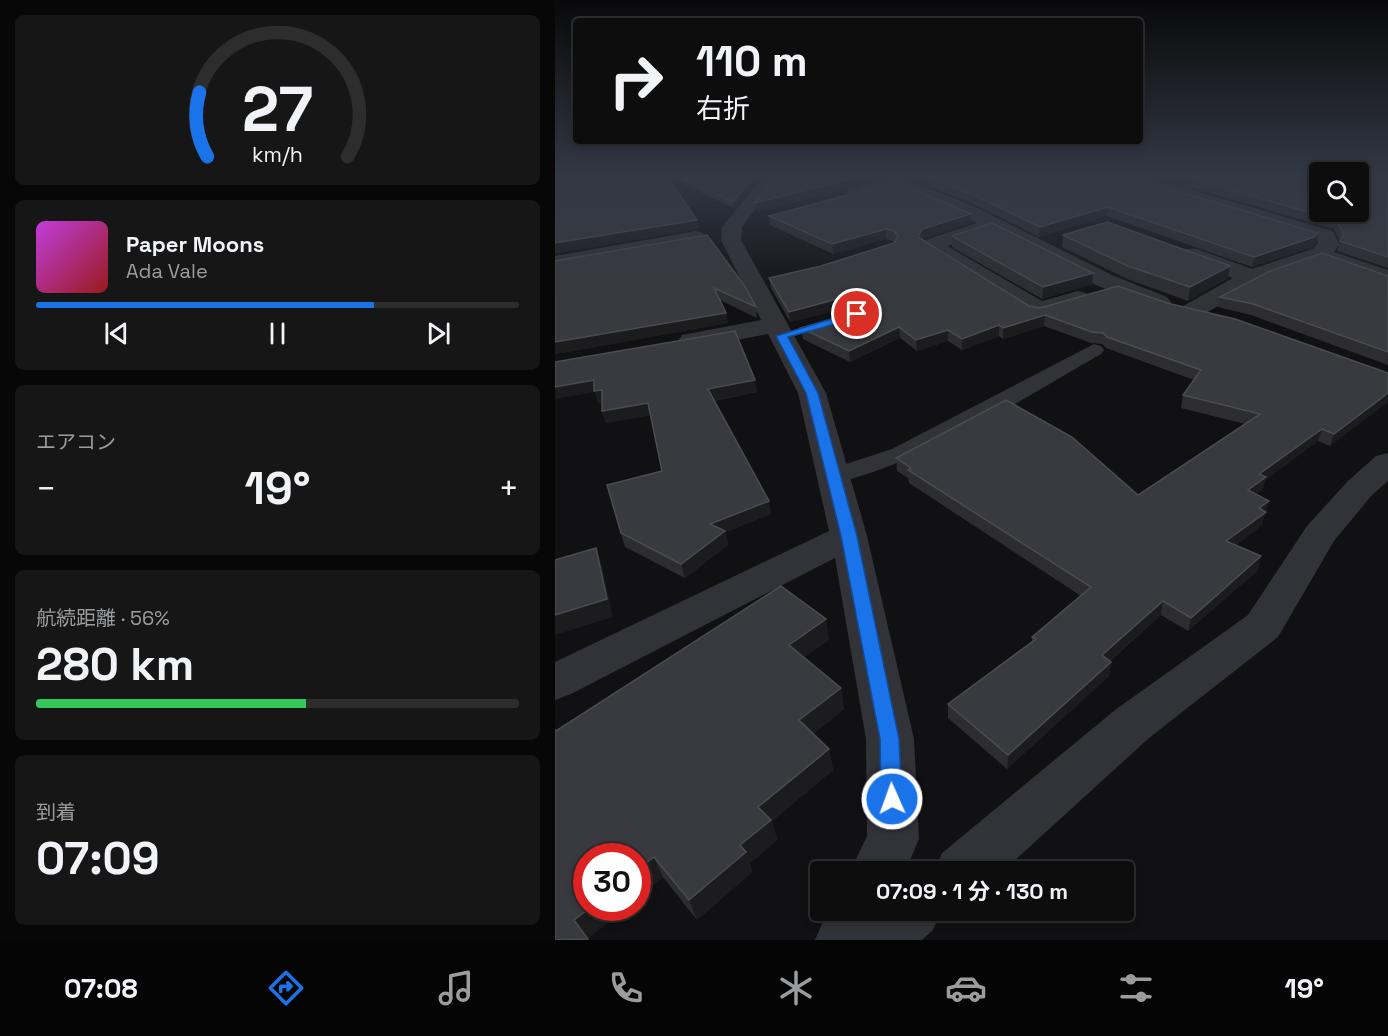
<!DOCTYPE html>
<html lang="ja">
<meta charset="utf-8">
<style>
body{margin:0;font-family:"Space Grotesk","Noto Sans JP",sans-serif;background:#161617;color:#f1f3f6;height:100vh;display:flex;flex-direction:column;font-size:22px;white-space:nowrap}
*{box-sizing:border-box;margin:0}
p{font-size:20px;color:#9a9c9e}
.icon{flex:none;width:33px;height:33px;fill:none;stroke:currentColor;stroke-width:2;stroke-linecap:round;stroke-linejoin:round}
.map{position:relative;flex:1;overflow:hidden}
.drawer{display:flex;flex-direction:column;gap:15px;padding:15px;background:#070708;width:555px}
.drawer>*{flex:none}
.top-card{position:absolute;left:18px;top:18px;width:570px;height:126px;border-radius:6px;box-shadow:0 3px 9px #0003,0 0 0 2px #2d2d2e;background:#0d0d0e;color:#f1f3f6;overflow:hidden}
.tools{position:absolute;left:754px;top:162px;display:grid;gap:12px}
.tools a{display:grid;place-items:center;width:60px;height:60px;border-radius:6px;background:#0d0d0e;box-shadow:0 3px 9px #0003,0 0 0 2px #2d2d2e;font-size:30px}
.speed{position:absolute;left:18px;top:843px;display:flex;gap:12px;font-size:30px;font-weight:700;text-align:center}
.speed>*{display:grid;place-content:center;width:78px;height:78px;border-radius:50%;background:#0d0d0e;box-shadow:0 3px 9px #0003,0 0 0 2px #2d2d2e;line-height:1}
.speed .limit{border:9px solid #d22;background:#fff;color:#111}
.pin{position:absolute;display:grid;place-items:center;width:51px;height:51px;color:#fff;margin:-26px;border:3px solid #fff;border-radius:50%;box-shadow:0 2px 6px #0007}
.me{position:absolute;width:66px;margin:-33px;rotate:358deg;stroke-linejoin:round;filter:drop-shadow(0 0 4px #0008)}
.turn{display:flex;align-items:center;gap:21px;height:126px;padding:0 24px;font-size:27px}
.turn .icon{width:78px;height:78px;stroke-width:2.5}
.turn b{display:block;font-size:42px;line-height:51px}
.big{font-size:45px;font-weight:700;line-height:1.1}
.drawer .tile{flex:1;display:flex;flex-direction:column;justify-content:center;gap:9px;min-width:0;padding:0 21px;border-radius:9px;background:#161617}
.drawer .dial{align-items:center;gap:0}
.dial svg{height:156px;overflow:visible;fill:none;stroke:#2d2d2e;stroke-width:7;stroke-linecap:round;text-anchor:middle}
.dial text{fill:#f1f3f6;stroke:none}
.song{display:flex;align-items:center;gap:18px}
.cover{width:72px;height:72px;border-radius:9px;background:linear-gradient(135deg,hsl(290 70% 55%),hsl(0 70% 35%))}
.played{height:6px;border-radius:3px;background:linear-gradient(90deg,#1a73e8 70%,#2d2d2e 70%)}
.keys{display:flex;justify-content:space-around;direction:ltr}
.heat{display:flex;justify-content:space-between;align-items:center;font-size:33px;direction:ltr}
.charge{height:9px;border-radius:4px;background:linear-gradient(90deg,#34c759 56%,#2d2d2e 0)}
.trip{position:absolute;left:255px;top:861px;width:324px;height:60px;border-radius:6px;background:#0d0d0e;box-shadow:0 3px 9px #0003,0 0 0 2px #2d2d2e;font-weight:700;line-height:60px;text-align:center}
.menu{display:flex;height:96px;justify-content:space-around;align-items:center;background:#050506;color:#9a9c9e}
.menu .icon{width:42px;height:42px}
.menu .active{color:#1a73e8}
.menu b{font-size:27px;color:#f1f3f6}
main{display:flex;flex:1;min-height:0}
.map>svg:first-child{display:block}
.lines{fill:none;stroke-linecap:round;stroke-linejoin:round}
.service{fill:#323338;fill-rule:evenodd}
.minor{fill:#323338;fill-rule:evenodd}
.wall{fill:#2d2d31}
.shaded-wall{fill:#1c1c1f}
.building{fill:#393a3f;stroke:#4a4c52;stroke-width:1.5}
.route{fill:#1a73e8;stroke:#114b97;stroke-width:1.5}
</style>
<main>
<section class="drawer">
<div class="tile dial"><svg viewBox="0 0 100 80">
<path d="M14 69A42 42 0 1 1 86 69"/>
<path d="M14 69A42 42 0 0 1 10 36" stroke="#1a73e8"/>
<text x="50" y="56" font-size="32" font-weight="700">27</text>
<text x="50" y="72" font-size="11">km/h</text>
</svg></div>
<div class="tile">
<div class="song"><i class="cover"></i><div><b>Paper Moons</b><p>Ada Vale</p></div></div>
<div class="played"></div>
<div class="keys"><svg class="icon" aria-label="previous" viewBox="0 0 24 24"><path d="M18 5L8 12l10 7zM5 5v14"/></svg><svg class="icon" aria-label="pause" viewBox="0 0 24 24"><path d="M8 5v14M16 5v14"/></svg><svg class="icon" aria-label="next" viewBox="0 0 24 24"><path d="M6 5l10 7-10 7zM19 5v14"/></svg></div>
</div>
<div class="tile"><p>エアコン</p>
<div class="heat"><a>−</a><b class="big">19°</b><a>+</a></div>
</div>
<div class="tile"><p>航続距離 · 56%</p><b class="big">280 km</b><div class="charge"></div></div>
<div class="tile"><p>到着</p><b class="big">07:09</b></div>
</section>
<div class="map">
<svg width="833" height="940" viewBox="0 0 833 940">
<rect width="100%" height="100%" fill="#111113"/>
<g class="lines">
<path class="service" d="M539 344 546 346 549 350 546 354C460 403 375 460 278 484L269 481 265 476 269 471 337 449Z"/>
<path class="minor" d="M122 174H227L187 227 186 240 271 393 312 536 359 739 364 839 350 872H295L312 836 311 739 280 558 16 694 0 700V662L274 531 243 393 213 334 136 349 127 347 123 341 127 335 206 320 166 240 167 227 203 183H128L119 178Z
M556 174H582L778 231 784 244 779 252 833 270V285L764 261 699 285 646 316 637 318 628 316 625 311 628 306 678 278 626 259 623 254 626 249H642L697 269 758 249 763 243 762 239 558 178Z
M344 177 418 206 557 275 612 297 616 302 612 307 604 309 596 307 541 285 437 231 392 246 487 301 523 291 531 293 535 298 531 303C514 308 493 320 475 315L368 249 365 245 368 241 422 223 342 188 300 198 291 193 294 189Z
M141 231 148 233 151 237 148 241 0 270V256Z
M833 453V481L817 495 779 541 723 637 594 738 447 872H379L387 853 560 710 693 615 752 526 793 481 821 456Z
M273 910H386L378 930 367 940H260Z"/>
</g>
<path class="wall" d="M0 174H120L122 182 113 178 142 220 144 229Z
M221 174H565L761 242 757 247 697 267 552 216 484 237 419 204 345 175 202 212Z
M589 174H833V268L782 251 785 241 779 229Z
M127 179 198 185 179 208 129 185Z
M214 216 416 223 367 239 474 306 485 308 612 303 833 373 775 446 763 441 710 480 707 490 701 494 710 514 707 525 681 545 703 570 633 631 606 615 555 661 556 662 554 676 452 769 393 718V704L477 643V637L526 596 354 483 353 478 342 471 341 458 583 495 690 424 626 408 628 395 639 380 551 348 547 344 536 343 489 326 448 339 444 336 407 350 393 341 362 351 345 338 295 362 248 339 246 328 311 310 313 308 301 305 235 322 216 288 214 278 266 266 339 243 340 242 331 239 278 254 215 225Z
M152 235 201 307 202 318 165 300 173 323 0 354Z
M508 235 675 266 673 278 633 301 572 279 507 247Z
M397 236 538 273 537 284 487 299 397 247Z
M833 276V365L696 315 663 307 665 297Z
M0 362 202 392 159 401 214 501 216 514 171 532 173 545 130 578 70 547 52 485 107 471 95 415 51 423 47 411V402L43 403 40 392Z
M274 640 249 657 289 709 258 734 274 749 278 770 217 821 222 840 195 863 197 872 142 920 108 877 82 898V856L70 908 32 939V940L1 731Z"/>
<path class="shaded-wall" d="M316 174H345V175L202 212 200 203Z
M197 179 198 185 179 208 178 202Z
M553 207 552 216 484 237 485 227Z
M416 214V223L367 239 363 246V237L367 229Z
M142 220 144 229 0 254V243Z
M331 229V239L278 254 277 244Z
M763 233 761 242 757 247 697 267 699 257Z
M675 266 673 278 633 301 635 287Z
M538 273 537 284 487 299 488 287Z
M301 294V305L235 322 234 312Z
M171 313 173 323 0 354V342Z
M490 315 489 326 448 339V328Z
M444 325V336L407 350V339Z
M344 327 345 338 295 362 294 351Z
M393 330V341L362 351 361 340Z
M39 380 47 390 50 402 43 403 40 392 0 399V387Z
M200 380 202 392 156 401 153 389Z
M833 393V402L775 446 779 434Z
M93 403 96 415 51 423 47 411Z
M767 429 763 441 710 480 707 490 690 503 693 490 704 474Z
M214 501 216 514 171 532 173 545 130 578 126 564 155 524Z
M714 501 707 525 668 554 671 541 704 508Z
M41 548 47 566 58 617 0 635V615Z
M706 556 703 570 633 631 636 618Z
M608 601 606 615 545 669 547 655Z
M271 619 274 640 238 665 234 645Z
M556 662 554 676 452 769 453 755Z
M286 688 289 709 248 742 244 720Z
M274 749 278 770 217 821 222 840 195 863 197 872 142 920 134 900 185 845 203 807Z
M99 857 108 877 82 898V870Z
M35 908H70L31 940 19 920Z"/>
<path class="building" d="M0 174H110L142 220 0 243Z
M221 174H316L200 203Z
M363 174H565L763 233 759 237 699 257 553 207 485 227 419 195Z
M619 174H765V212H804V174H833V257L785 241 789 234 781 220Z
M127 179H197L178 202Z
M342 182 416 214 367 229 363 237 474 306 485 308 563 286 612 303 680 319 833 373V393L779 434 767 429 704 474 711 477 693 490 714 501 704 508 711 512 671 541 706 556 636 618 608 601 547 655 556 662 453 755 393 704 481 639 477 637 536 587 353 470 356 468 341 458 451 400 517 437 583 495 705 414 628 395 646 370 552 337 548 333 537 332 490 315 448 328 444 325 407 339 393 330 361 340 344 327 294 351 246 328 311 310 315 304 312 297 301 294 234 312 214 278 266 266 339 243 343 236 339 231 331 229 277 244 214 216Z
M552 222 675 266 635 287 573 266 508 235Z
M437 223 538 273 488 287 397 236Z
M152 235 189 285 201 307 159 288 171 313 0 342V261Z
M767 253 833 276V352L698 304 665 297 713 272Z
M180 331 200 380 153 389 214 501 155 524 170 531 126 564 66 533 52 485 107 471 93 403 47 411V390L39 391V380L0 387V362Z
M41 548 52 599 0 615V560Z
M226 586 271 619 234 645 286 688 244 720 274 749 203 807 216 820 185 845 191 852 134 900 99 857 82 870V856H32V908H35L19 920 33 939 0 940V729L1 731Z"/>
<linearGradient id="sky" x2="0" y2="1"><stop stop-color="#09090a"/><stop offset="0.57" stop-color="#323844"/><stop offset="1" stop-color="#323844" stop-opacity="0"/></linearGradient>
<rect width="833" height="306" fill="url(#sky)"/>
<path class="route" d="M302 311 306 312V317L233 337 263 393 302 536 344 739 347 799 344 806 337 809 329 806 326 799 325 739 286 536 251 393 221 336Z"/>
</svg>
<div class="tools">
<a><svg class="icon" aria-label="search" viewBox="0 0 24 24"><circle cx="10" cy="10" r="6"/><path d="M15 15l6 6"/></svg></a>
</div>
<div class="speed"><div class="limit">30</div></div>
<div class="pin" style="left:302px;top:314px;background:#d93025"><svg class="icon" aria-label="arrive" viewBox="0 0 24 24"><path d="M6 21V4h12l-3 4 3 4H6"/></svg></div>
<svg class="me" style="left:337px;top:799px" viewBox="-20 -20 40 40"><circle r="17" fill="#1a73e8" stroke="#fff" stroke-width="3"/><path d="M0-11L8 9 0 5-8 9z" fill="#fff"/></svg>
<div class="trip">07:09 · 1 分 · 130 m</div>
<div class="top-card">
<div class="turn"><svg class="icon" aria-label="right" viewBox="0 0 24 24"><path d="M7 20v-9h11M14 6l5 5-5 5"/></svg><div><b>110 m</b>右折</div></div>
</div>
</div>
</main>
<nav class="menu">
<b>07:08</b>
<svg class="icon active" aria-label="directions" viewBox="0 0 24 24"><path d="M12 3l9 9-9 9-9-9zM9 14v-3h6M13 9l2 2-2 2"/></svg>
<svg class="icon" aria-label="music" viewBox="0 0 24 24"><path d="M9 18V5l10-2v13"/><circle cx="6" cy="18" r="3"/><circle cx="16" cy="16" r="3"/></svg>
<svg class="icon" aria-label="phone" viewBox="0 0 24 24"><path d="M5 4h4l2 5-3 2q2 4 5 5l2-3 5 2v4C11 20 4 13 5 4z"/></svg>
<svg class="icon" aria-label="climate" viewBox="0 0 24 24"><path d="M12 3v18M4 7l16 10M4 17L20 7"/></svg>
<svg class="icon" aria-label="car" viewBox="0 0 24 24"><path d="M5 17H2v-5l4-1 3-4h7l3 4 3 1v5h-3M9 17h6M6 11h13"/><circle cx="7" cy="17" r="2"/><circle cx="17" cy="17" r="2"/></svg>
<svg class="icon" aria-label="filters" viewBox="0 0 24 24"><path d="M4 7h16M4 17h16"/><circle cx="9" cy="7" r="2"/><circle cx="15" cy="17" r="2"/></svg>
<b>19°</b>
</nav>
